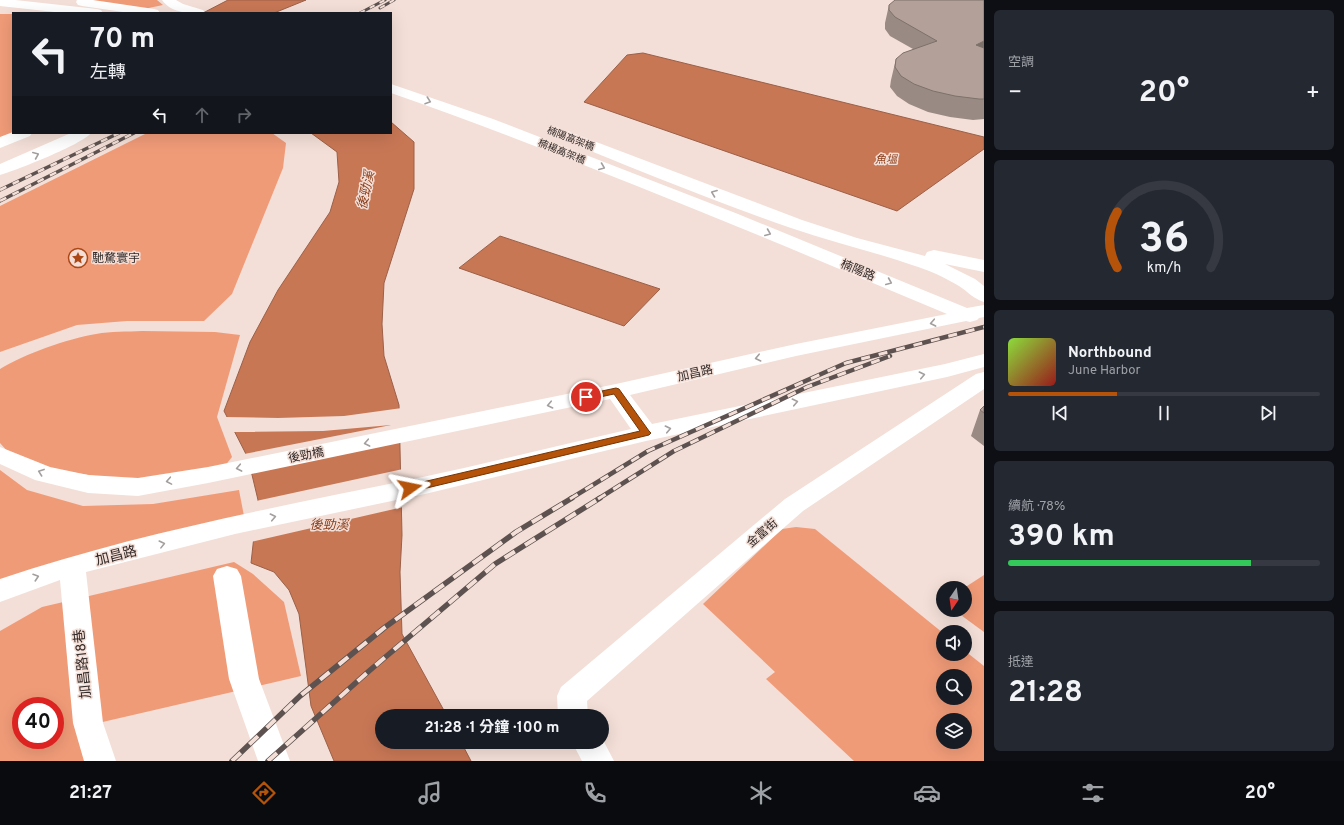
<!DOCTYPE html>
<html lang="zh-TW">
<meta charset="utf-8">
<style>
body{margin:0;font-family:Overpass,"Noto Sans TC",sans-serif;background:#242831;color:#f1f3f6;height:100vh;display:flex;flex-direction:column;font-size:15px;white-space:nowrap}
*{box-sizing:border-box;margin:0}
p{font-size:13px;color:#9ea1a6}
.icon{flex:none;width:22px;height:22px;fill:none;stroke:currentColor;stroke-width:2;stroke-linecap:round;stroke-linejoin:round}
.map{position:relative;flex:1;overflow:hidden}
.drawer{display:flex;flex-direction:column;gap:10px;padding:10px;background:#0d0f14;width:360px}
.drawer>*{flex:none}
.hud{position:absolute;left:12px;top:12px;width:380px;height:122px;border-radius:0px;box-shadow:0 4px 16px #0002;background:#171b24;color:#f1f3f6;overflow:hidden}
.needle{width:26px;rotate:193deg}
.buttons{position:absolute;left:936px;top:581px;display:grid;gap:8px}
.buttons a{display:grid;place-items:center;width:36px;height:36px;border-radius:50%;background:#171b24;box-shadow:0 4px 16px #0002;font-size:20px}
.speed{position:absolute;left:12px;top:697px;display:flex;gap:8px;font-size:20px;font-weight:700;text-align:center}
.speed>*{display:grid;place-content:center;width:52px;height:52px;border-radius:50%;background:#171b24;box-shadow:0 4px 16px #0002;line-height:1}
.speed .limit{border:6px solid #d22;background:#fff;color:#111}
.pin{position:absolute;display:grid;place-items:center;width:34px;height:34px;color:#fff;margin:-17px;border:2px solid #fff;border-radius:50%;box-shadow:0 1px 4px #0007}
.me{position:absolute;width:44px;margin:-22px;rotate:78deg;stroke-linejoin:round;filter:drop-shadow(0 0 3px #0008)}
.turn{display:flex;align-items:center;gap:14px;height:84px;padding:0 12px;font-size:18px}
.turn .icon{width:52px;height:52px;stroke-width:2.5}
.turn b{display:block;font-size:28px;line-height:34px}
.lanes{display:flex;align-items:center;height:38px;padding:0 12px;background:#0003;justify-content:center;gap:20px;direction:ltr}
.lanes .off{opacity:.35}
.big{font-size:30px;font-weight:700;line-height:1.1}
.drawer .widget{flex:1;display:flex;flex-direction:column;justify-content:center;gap:6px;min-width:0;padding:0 14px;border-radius:6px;background:#242831}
.drawer .dial{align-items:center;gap:0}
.dial svg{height:104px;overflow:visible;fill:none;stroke:#363941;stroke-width:7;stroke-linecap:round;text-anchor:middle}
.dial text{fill:#f1f3f6;stroke:none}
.song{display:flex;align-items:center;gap:12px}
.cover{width:48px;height:48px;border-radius:6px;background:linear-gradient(135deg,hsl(90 70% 55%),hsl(0 70% 35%))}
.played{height:4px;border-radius:2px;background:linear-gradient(90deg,#b45309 35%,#363941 35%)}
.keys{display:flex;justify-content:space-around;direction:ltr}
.heat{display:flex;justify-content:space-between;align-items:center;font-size:22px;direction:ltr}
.charge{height:6px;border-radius:3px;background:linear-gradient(90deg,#34c759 78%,#363941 0)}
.trip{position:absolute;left:375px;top:709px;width:234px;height:40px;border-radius:20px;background:#171b24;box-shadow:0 4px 16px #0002;font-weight:700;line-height:40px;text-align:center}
.dock{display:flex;height:64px;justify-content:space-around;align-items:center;background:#090b0e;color:#9ea1a6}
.dock .icon{width:28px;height:28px}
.dock .active{color:#b45309}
.dock b{font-size:18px;color:#f1f3f6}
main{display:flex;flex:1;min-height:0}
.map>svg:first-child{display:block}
.green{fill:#f09b78;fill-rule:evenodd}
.water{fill:#c87755;stroke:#9b6048}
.pier{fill:#f3dfd7}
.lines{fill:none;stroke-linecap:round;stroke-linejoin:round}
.minor{fill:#fff;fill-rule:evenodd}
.major{fill:#fff;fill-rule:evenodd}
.rail-far3-casing{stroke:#5d524f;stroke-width:3}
.rail-far2-casing{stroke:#5d524f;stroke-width:3.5}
.rail-far1-casing{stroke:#5d524f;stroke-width:4.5}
.rail-casing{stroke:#5d524f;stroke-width:5.5}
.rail-far3{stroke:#f3dfd7;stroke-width:2;stroke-dasharray:5.5;stroke-linecap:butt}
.rail-far2{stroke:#f3dfd7;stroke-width:2.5;stroke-dasharray:7;stroke-linecap:butt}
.rail-far1{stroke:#f3dfd7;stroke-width:3;stroke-dasharray:9;stroke-linecap:butt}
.rail{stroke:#f3dfd7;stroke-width:4;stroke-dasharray:12;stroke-linecap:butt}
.wall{fill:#9a8a84}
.shaded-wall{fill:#7d716b}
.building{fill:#b3a199;stroke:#7d716b}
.oneway{stroke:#a39f9e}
.route{fill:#b45309;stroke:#753606}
.labels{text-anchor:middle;stroke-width:3;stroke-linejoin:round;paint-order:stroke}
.far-street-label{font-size:10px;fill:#322a28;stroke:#f3dfd7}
.far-water-label{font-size:11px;font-style:italic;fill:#8a3e1b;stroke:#f3dfd7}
.poi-label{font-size:12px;fill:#322a28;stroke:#f3dfd7;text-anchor:start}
.street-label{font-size:12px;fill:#322a28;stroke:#f3dfd7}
.water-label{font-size:13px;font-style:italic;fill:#8a3e1b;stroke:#f3dfd7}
.near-street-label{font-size:14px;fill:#322a28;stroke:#f3dfd7}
</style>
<main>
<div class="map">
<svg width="984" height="761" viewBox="0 0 984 761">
<rect width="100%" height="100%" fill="#f3dfd7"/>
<path class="green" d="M78 0H157L163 5 144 9Z
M0 14H13V133L0 138Z
M147 133H272L286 143 283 168 232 294 204 321H127L77 325 0 352V206Z
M142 331 215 332 240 335 217 417 232 457 224 467 134 482 51 469 8 452 0 443V369C24 354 67 339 96 334 111 331 127 332 142 331Z
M0 470 27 490 83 506 153 504 239 490 244 516 0 584Z
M796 527 815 529 943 633V654H965V651L984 666V761H854L766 679 775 672 703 604 782 529ZM943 676H965V698H943ZM943 720H965V742H943Z
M234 562 253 574 284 602 301 676 81 727 91 761H0V631L42 607ZM21 706H55V740H21Z
M984 575V632L954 610H965L964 588Z"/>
<path class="water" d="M228 0H306L274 13H203Z
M643 53 984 137V149L897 211 584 102 627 55Z
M391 122 414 142V189L384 283 382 324 384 356 399 405 402 535 400 572 402 634 447 716H382V742H461L471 761H334L311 706 299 614 289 590 274 572 251 563 258 500 248 458 224 411 250 342 278 290 330 212 339 182 337 152 311 133H391Z
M500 236 660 289 624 326 459 268Z"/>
<path class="pier" d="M402 408V441L249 473 244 454 391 425 323 431 232 432 225 417 278 418 344 416Z
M403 469V507L251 542 256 501Z"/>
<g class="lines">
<path class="minor" d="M0 0H15L97 9 101 10 103 13H64L0 6Z
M77 0H93L154 9 158 10 160 13H130L82 6 78 5 76 2Z
M391 84 493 119 738 214 967 308 984 305V317L979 318 977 320 970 322 966 321 796 356 630 395 652 424 945 364 984 354V367L947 377 646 441 425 494 235 534 86 572 103 723 116 761H84L73 723 60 580 0 602V579C136 533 278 507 418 478 489 463 560 445 631 429L610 399 208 483 138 496 88 493 35 480 0 464V447L50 467 88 475 138 478 208 467 405 427 616 384 796 344 947 314C763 237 579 159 391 93Z
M554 126 802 220 857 238 925 256 927 252 934 250 984 260V272L945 264 975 279 984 286V302C974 299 968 292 959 286 944 277 929 270 912 265 872 251 831 242 791 228 709 200 629 166 548 134L546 131 548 128Z
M984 372V389L803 511 587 701 588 716H558L557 696 561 687 785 499 976 374Z
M227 566 237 569 241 576 259 679 290 761H258L229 679 213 576 217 569Z
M602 738 614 761H582L572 742H602Z"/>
<path class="major" d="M162 0H176L183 4 203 10 205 13C190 13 172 14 162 0Z
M13 132 32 133 30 136 0 148V137Z
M71 133H91C83 144 15 171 0 175V164Z"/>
<g class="rail-far3-casing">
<path id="rail-far3" d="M380 8 394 0
M360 13 385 0"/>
</g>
<g class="rail-far2-casing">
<path id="rail-far2" d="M0 190 119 133
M0 201 134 133"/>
</g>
<g class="rail-far1-casing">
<path id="rail-far1" d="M570 499 648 451 846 363 984 327
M598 499 674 451 807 387 890 356"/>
</g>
<g class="rail-casing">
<path id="rail" d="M232 761 300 696 384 628 516 532 572 498
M268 761 369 671 495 564 600 498"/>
</g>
<use href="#rail-far3" class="rail-far3"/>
<use href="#rail-far2" class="rail-far2"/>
<use href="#rail-far1" class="rail-far1"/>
<use href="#rail" class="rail"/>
</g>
<path class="wall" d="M984 0V119L973 120 950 117 928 112 909 104 897 96 890 87 891 80 896 59 913 49 890 36 885 29V23L889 5Z
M984 406V446L971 436 980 410Z"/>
<path class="shaded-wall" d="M984 41V58L976 45Z"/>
<path class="building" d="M895 0H984V41L976 45 984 48V99H979L955 96 933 91 914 84 901 76 895 67 896 59 903 53 937 41 895 17 889 10V5Z
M984 406V413L980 410Z"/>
<defs><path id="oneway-chevron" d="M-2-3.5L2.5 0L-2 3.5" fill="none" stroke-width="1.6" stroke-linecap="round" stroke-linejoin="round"/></defs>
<g class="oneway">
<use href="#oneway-chevron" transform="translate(428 101) rotate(19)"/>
<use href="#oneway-chevron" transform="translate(36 155) rotate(-23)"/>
<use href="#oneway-chevron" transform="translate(602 167) rotate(22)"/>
<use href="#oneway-chevron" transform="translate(714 193) rotate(-159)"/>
<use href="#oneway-chevron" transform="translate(768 233) rotate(22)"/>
<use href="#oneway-chevron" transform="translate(889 282) rotate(23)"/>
<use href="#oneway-chevron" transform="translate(933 323) rotate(169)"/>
<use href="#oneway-chevron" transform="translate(758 358) rotate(167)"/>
<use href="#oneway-chevron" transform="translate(922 375) rotate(-12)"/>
<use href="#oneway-chevron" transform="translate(795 402) rotate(-12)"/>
<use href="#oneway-chevron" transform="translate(550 405) rotate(168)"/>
<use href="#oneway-chevron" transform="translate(668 429) rotate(-12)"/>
<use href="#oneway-chevron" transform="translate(367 443) rotate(169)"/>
<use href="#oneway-chevron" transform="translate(239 468) rotate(169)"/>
<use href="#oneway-chevron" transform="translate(41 472) rotate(-160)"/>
<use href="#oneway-chevron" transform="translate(169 481) rotate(170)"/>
<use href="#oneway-chevron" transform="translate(273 517) rotate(-12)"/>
<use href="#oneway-chevron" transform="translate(162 544) rotate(-14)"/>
<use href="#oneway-chevron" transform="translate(36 577) rotate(-18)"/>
</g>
<path class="route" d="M616 388 619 389 649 431 651 433 649 435 410 492 407 491 405 488 407 486 410 485 640 431 614 394 586 400 581 397 583 395Z"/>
<defs>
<g id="sight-ring" transform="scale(1)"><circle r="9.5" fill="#f3dfd7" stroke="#ac4816" stroke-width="1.5"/><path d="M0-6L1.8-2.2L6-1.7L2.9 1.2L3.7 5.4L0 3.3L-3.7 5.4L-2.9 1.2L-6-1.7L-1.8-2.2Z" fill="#ac4816"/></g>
</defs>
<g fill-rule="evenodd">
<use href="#sight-ring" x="78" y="258"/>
</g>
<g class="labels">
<g class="far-street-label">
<text transform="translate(571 138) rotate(21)" y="4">楠陽高架橋</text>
<text transform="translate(562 151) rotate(22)" y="4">楠楊高架橋</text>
</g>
<g class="far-water-label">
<text x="886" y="163">魚塭</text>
</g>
<g class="poi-label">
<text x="92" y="262">馳騖寰宇</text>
</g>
<g class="street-label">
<text transform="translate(858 270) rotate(23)" y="4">楠陽路</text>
<text transform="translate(695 373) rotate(-13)" y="4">加昌路</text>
<text transform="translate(306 455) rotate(-11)" y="4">後勁橋</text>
<text transform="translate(762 533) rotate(-41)" y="4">金富街</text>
</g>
<g class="water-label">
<text transform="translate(365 190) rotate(-78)" y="5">後勁溪</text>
<text x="329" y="529">後勁溪</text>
</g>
<g class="near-street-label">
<text transform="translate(116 555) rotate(-14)" y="5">加昌路</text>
<text transform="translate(82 664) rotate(-96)" y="5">加昌路18巷</text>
</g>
</g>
</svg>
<div class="buttons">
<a><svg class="needle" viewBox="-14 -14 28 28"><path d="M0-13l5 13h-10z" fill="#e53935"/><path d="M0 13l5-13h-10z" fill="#9ea1a6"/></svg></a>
<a><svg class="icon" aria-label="sound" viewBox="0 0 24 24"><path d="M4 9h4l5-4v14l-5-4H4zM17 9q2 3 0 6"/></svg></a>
<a><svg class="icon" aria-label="search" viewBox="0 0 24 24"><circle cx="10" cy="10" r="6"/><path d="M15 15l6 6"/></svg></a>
<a><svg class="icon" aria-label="layers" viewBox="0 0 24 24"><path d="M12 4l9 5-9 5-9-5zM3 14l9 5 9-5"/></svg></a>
</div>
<div class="speed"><div class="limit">40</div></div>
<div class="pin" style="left:586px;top:397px;background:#d93025"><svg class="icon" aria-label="arrive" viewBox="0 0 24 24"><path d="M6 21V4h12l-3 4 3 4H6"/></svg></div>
<svg class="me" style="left:410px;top:488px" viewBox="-20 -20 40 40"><path d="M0-17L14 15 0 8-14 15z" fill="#b45309" stroke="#fff" stroke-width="4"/></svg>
<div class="trip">21:28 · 1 分鐘 · 100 m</div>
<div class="hud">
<div class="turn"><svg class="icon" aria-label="left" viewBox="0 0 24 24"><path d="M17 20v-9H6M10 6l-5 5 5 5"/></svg><div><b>70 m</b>左轉</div></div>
<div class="lanes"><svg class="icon" aria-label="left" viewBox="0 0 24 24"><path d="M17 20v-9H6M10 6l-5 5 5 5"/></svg><svg class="icon off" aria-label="ahead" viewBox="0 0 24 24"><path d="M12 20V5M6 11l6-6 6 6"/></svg><svg class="icon off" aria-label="right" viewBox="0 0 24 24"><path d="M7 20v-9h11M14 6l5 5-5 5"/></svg></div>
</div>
</div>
<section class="drawer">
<div class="widget"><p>空調</p>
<div class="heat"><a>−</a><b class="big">20°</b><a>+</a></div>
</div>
<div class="widget dial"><svg viewBox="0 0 100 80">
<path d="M14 69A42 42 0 1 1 86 69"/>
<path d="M14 69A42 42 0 0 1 14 26" stroke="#b45309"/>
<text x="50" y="56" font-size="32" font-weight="700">36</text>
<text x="50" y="72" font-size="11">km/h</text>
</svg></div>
<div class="widget">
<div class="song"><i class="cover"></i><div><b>Northbound</b><p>June Harbor</p></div></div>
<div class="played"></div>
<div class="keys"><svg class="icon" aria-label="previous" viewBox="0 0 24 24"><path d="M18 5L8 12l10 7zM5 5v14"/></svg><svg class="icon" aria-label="pause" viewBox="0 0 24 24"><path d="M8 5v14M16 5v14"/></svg><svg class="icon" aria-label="next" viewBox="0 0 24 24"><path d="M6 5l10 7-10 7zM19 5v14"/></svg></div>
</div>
<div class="widget"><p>續航 · 78%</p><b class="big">390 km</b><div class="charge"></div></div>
<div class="widget"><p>抵達</p><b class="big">21:28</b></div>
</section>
</main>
<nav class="dock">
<b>21:27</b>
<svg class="icon active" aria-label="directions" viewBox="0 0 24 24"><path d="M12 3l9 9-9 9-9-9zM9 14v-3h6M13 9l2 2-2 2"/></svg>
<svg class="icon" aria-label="music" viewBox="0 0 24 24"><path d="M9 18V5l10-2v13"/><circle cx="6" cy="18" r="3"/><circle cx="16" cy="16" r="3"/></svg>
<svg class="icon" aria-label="phone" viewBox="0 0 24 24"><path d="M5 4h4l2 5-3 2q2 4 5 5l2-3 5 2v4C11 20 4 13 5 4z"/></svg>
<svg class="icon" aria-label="climate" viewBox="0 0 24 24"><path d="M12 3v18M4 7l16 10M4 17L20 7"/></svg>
<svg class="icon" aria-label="car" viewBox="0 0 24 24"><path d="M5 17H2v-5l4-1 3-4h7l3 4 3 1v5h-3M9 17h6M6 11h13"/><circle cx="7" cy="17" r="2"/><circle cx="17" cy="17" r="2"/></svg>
<svg class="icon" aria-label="filters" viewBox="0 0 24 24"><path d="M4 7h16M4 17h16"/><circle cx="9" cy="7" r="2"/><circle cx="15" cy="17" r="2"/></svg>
<b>20°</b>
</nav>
